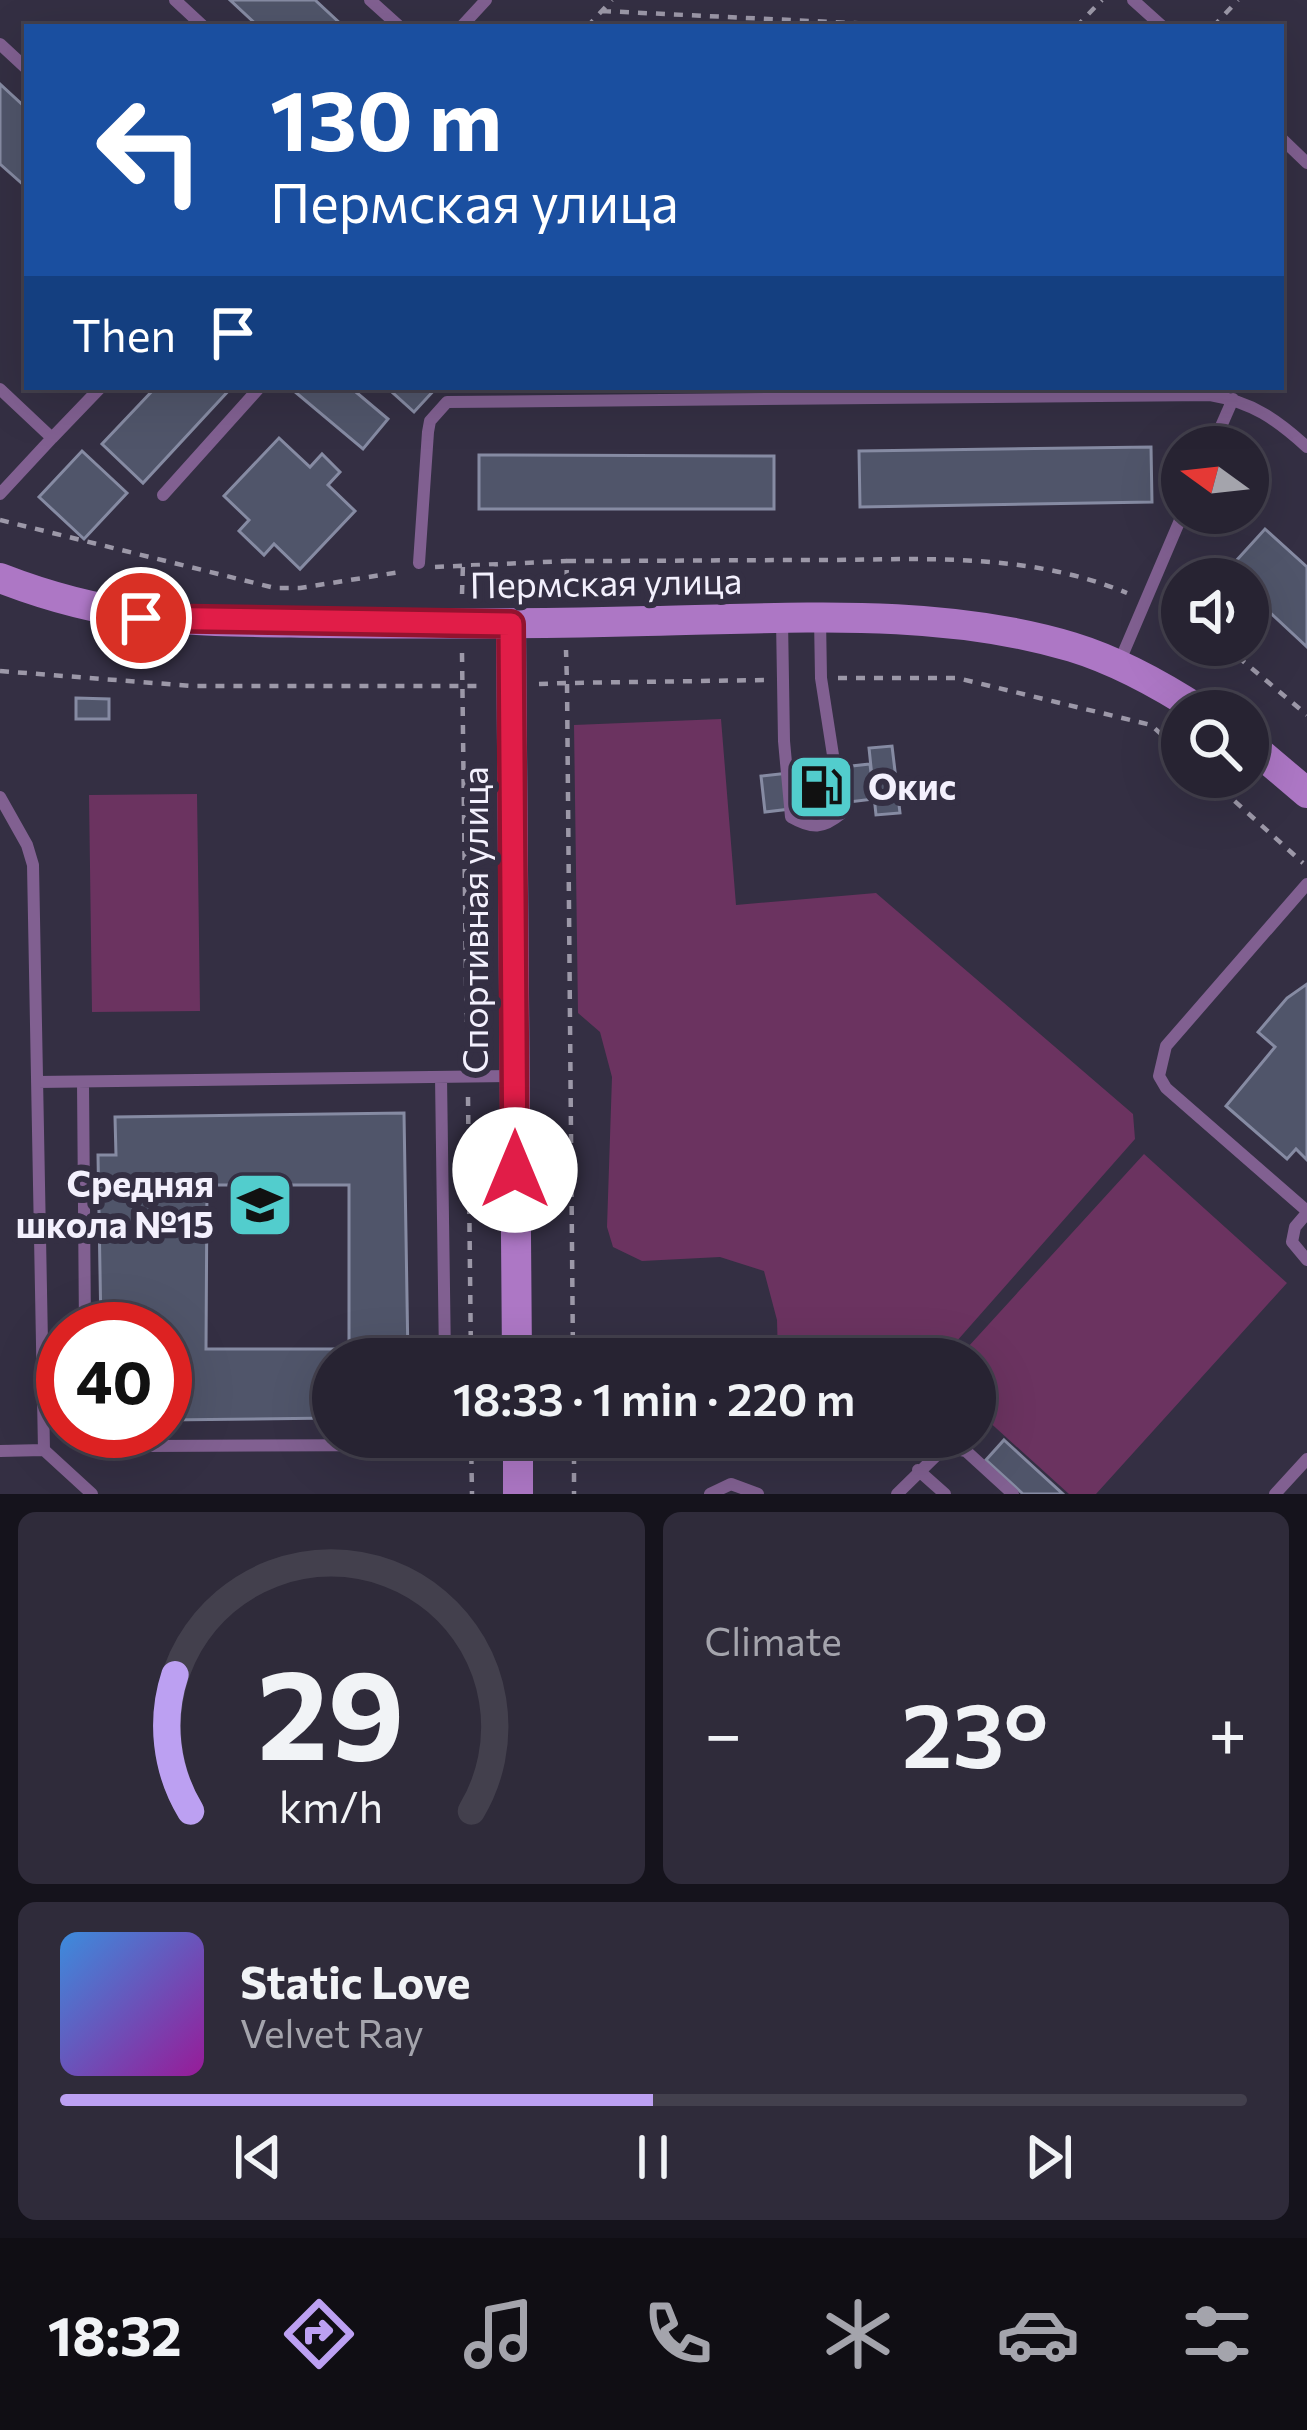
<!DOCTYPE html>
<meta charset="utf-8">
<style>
body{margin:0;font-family:Commissioner,sans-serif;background:#2f2b3a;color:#f1f3f6;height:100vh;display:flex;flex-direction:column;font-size:45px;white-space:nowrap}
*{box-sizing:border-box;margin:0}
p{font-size:39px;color:#a4a4ac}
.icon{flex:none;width:66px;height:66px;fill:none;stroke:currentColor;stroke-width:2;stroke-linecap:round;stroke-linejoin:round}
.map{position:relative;height:1494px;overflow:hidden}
.panel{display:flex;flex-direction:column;gap:18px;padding:18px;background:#15131c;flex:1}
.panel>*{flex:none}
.hud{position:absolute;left:24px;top:24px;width:1260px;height:366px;border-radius:0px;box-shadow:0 12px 48px #0002,0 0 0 3px #43404d;background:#1a4fa0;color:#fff;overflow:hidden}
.needle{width:78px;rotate:285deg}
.buttons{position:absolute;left:1161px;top:426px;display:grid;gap:24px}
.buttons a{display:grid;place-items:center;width:108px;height:108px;border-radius:50%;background:#272332;box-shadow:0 12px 48px #0002,0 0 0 3px #43404d;font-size:60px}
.speed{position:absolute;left:36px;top:1302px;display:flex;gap:24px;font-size:60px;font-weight:700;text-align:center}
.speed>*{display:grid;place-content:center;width:156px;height:156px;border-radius:50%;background:#272332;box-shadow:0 12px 48px #0002,0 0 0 3px #43404d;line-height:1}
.speed .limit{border:18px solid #d22;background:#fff;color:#111}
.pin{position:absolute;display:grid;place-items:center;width:102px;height:102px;color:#fff;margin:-51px;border:6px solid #fff;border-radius:50%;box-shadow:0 3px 12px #0007}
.me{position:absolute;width:132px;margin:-66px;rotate:0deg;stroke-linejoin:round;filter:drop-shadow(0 0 9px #0008)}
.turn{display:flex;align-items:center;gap:42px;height:252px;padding:0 48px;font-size:54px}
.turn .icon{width:156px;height:156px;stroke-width:2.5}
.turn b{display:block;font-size:84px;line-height:102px}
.then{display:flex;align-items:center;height:114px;padding:0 48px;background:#0003;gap:24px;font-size:45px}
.big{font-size:90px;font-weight:600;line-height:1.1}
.panel .widget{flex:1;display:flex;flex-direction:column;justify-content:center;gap:18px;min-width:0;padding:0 42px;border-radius:18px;background:#2f2b3a}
.panel .dial{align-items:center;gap:0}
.dial svg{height:312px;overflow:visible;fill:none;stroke:#43404d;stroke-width:7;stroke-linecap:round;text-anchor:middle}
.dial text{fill:#f1f3f6;stroke:none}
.song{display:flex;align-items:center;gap:36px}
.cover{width:144px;height:144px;border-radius:18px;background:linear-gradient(135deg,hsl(210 70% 55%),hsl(300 70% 35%))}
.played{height:12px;border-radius:6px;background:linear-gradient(90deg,#bca0f2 50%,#43404d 50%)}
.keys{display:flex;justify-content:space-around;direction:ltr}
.heat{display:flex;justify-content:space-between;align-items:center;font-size:66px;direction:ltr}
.panel .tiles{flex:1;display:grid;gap:18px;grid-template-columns:1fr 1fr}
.widget:last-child{grid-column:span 2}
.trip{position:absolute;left:312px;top:1338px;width:684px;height:120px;border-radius:60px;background:#272332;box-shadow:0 12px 48px #0002,0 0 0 3px #43404d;font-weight:600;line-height:120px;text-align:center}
.tabs{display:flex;height:192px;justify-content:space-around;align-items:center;background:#100e14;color:#a4a4ac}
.tabs .icon{width:84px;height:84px}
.tabs .on{color:#bca0f2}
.tabs b{font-size:54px;color:#f1f3f6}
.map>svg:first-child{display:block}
.green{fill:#6b3360}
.building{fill:#50556a;stroke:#868ba3;stroke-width:3;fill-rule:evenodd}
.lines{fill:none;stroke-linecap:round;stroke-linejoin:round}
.path{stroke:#9c98a8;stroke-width:4.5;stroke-dasharray:9 9;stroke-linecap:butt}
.lane{stroke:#816091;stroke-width:12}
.secondary{stroke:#ad77c5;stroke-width:30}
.route-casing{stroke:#92132f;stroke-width:30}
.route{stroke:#e11d48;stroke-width:21}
.labels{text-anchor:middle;stroke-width:12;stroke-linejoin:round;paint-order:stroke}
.street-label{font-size:36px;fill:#f3f0fd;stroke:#342f43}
.poi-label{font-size:36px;font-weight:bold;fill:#f3f0fd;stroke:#342f43;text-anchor:start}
</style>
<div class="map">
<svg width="1307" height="1494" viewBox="0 0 1307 1494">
<rect width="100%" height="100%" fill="#342f43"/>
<path class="green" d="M721 719 736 905 876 893 1133 1114 1135 1139 941 1359H783L778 1357 777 1320 764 1271 720 1257 642 1261 613 1247 607 1227 612 1077 600 1032 578 1013 574 725Z
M197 794 200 1011 92 1012 89 795Z
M1144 1154 1287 1283 1096 1494H1069L975 1409V1359H957Z"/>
<path class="building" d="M230 0H315L344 27H259Z
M0 84 27 109V188L0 164Z
M156 387H232L143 483 102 444Z
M297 387H350L388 419 363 449 294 391Z
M396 387H437L414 412 392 392Z
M279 438 310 467 322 454 340 472 328 485 355 511 300 569 274 544 264 555 239 531 249 520 224 496Z
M1151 447 1152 502 860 507 859 451Z
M82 451 127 493 84 539 39 497Z
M479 455 774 456V509H479Z
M1265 529 1307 567V647L1248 592V579H1234L1226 572Z
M76 698 109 699V719H76Z
M892 746 900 813 876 815 869 748Z
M870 764 874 799 765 812 761 776Z
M1307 984V1160L1296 1149 1287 1159 1226 1106 1275 1047 1258 1032 1287 998Z
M404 1113 408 1359H333V1418L165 1420V1329H101L98 1155H116L115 1117ZM207 1185H349V1349H206Z
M1004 1440 1063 1494H1023L986 1460Z"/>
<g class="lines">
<path class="path" d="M602 11 936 27
M587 27 612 0
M1076 27 1102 0
M1213 27 1238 0
M0 520 275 588H300L400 572
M435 567 567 561
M462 594 463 564
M566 597 567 561C654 561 740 560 827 560 930 559 1030 553 1127 593
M1165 610 1182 618
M1224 645 1307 715
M462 653 467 1056
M0 671 192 686H485
M838 678H957L1151 725 1182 753
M539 684 567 683 566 650
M1208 777 1303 863
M468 1097 471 1359
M573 1359 567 683 767 680
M471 1437 472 1494
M574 1437V1494"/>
<path class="lane" d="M175 0 204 27
M370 0 400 27
M1133 0 1163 27
M461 27 486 0
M0 44 27 69
M1281 138 1307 163
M0 389 52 438 0 494
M52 438 101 387
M1212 447 1233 399
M163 495 260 387
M419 563 428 432 430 421 447 402 1210 395C1252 402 1276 419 1307 447
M782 620 784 741 791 817C812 829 823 829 842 813L821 678 820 618
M1119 663 1183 513
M0 797 27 845 33 865 44 1450
M1307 884 1166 1046 1159 1076 1166 1088 1307 1211
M441 1077 445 1359
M37 1082 515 1076
M83 1082 85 1329
M1307 1213 1295 1227 1292 1242 1307 1260
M87 1431 146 1446 432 1445 441 1437
M0 1451 44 1450 92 1494
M918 1470 945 1494
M710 1494 731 1484 758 1494
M897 1494 945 1447 966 1451 1013 1494
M1275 1494 1307 1459"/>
<path class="secondary" d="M0 578C118 624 198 621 321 623 430 624 538 624 647 621 787 619 936 606 1072 647 1118 661 1161 685 1201 711
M511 624 517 1359
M1248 743 1307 793
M518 1437V1494"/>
</g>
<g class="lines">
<g class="route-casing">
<path id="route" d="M141 618 511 624 515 1170"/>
</g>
<use href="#route" class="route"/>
</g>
<defs>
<g id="fuel-square" transform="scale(3.45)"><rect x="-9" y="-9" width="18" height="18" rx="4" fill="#52cdcd" stroke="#342f43"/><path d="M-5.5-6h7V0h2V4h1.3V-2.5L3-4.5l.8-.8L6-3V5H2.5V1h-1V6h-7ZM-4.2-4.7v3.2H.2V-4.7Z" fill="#111"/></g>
<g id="school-square" transform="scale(3.45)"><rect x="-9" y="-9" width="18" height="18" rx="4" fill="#52cdcd" stroke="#342f43"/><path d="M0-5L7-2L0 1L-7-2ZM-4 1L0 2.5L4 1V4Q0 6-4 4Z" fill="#111"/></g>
</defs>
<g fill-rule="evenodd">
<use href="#fuel-square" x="821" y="787"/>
<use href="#school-square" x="260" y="1205"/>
</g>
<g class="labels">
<g class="street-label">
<text transform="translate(606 583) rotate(-1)" y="13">Пермская улица</text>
<text transform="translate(475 920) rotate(-90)" y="13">Спортивная улица</text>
</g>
<g class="poi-label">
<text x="868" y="800">Окис</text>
<text x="214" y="1197" text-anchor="end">Средняя<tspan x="214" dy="41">школа №15</tspan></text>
</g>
</g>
</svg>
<div class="buttons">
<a><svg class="needle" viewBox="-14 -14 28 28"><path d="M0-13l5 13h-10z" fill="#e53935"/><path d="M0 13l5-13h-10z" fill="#a4a4ac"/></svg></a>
<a><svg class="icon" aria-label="sound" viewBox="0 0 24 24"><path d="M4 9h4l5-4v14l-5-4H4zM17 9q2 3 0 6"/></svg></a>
<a><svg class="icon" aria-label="search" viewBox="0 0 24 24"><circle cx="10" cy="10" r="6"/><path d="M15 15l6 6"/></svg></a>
</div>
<div class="speed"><div class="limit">40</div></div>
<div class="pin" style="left:141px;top:618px;background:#d93025"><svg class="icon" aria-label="arrive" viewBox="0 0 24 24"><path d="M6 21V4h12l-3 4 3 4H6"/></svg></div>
<svg class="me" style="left:515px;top:1170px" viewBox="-20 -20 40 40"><circle r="19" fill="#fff"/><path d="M0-13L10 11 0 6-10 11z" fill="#e11d48"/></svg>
<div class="trip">18:33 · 1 min · 220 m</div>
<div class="hud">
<div class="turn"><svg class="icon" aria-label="left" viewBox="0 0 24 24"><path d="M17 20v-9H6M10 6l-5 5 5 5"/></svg><div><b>130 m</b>Пермская улица</div></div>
<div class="then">Then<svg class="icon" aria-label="arrive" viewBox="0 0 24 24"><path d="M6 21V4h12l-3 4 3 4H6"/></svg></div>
</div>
</div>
<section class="panel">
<div class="tiles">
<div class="widget dial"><svg viewBox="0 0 100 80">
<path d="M14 69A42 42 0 1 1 86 69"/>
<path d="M14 69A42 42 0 0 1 10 34" stroke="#bca0f2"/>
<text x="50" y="56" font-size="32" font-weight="700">29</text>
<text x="50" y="72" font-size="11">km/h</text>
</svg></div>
<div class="widget"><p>Climate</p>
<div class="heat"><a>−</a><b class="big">23°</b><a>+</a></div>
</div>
<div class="widget">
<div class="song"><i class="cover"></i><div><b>Static Love</b><p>Velvet Ray</p></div></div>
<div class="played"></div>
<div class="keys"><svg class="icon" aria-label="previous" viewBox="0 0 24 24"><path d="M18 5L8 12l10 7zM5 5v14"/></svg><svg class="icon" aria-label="pause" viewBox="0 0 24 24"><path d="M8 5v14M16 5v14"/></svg><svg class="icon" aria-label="next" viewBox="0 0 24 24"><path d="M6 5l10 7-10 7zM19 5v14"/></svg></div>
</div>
</div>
</section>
<nav class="tabs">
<b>18:32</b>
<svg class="icon on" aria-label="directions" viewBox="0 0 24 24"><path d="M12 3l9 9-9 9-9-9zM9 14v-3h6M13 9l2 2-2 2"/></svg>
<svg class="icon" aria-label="music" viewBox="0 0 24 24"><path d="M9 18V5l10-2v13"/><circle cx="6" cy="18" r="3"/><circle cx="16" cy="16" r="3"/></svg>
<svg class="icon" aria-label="phone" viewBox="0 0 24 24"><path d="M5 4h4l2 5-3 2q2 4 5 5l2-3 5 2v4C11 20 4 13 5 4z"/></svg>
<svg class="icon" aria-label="climate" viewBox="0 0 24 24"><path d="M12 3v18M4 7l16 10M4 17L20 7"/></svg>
<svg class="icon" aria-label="car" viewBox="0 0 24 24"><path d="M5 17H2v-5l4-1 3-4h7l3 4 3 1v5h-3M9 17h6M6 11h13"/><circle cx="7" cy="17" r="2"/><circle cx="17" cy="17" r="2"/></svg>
<svg class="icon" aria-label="filters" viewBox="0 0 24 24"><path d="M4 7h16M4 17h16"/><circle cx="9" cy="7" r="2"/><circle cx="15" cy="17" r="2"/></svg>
</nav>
